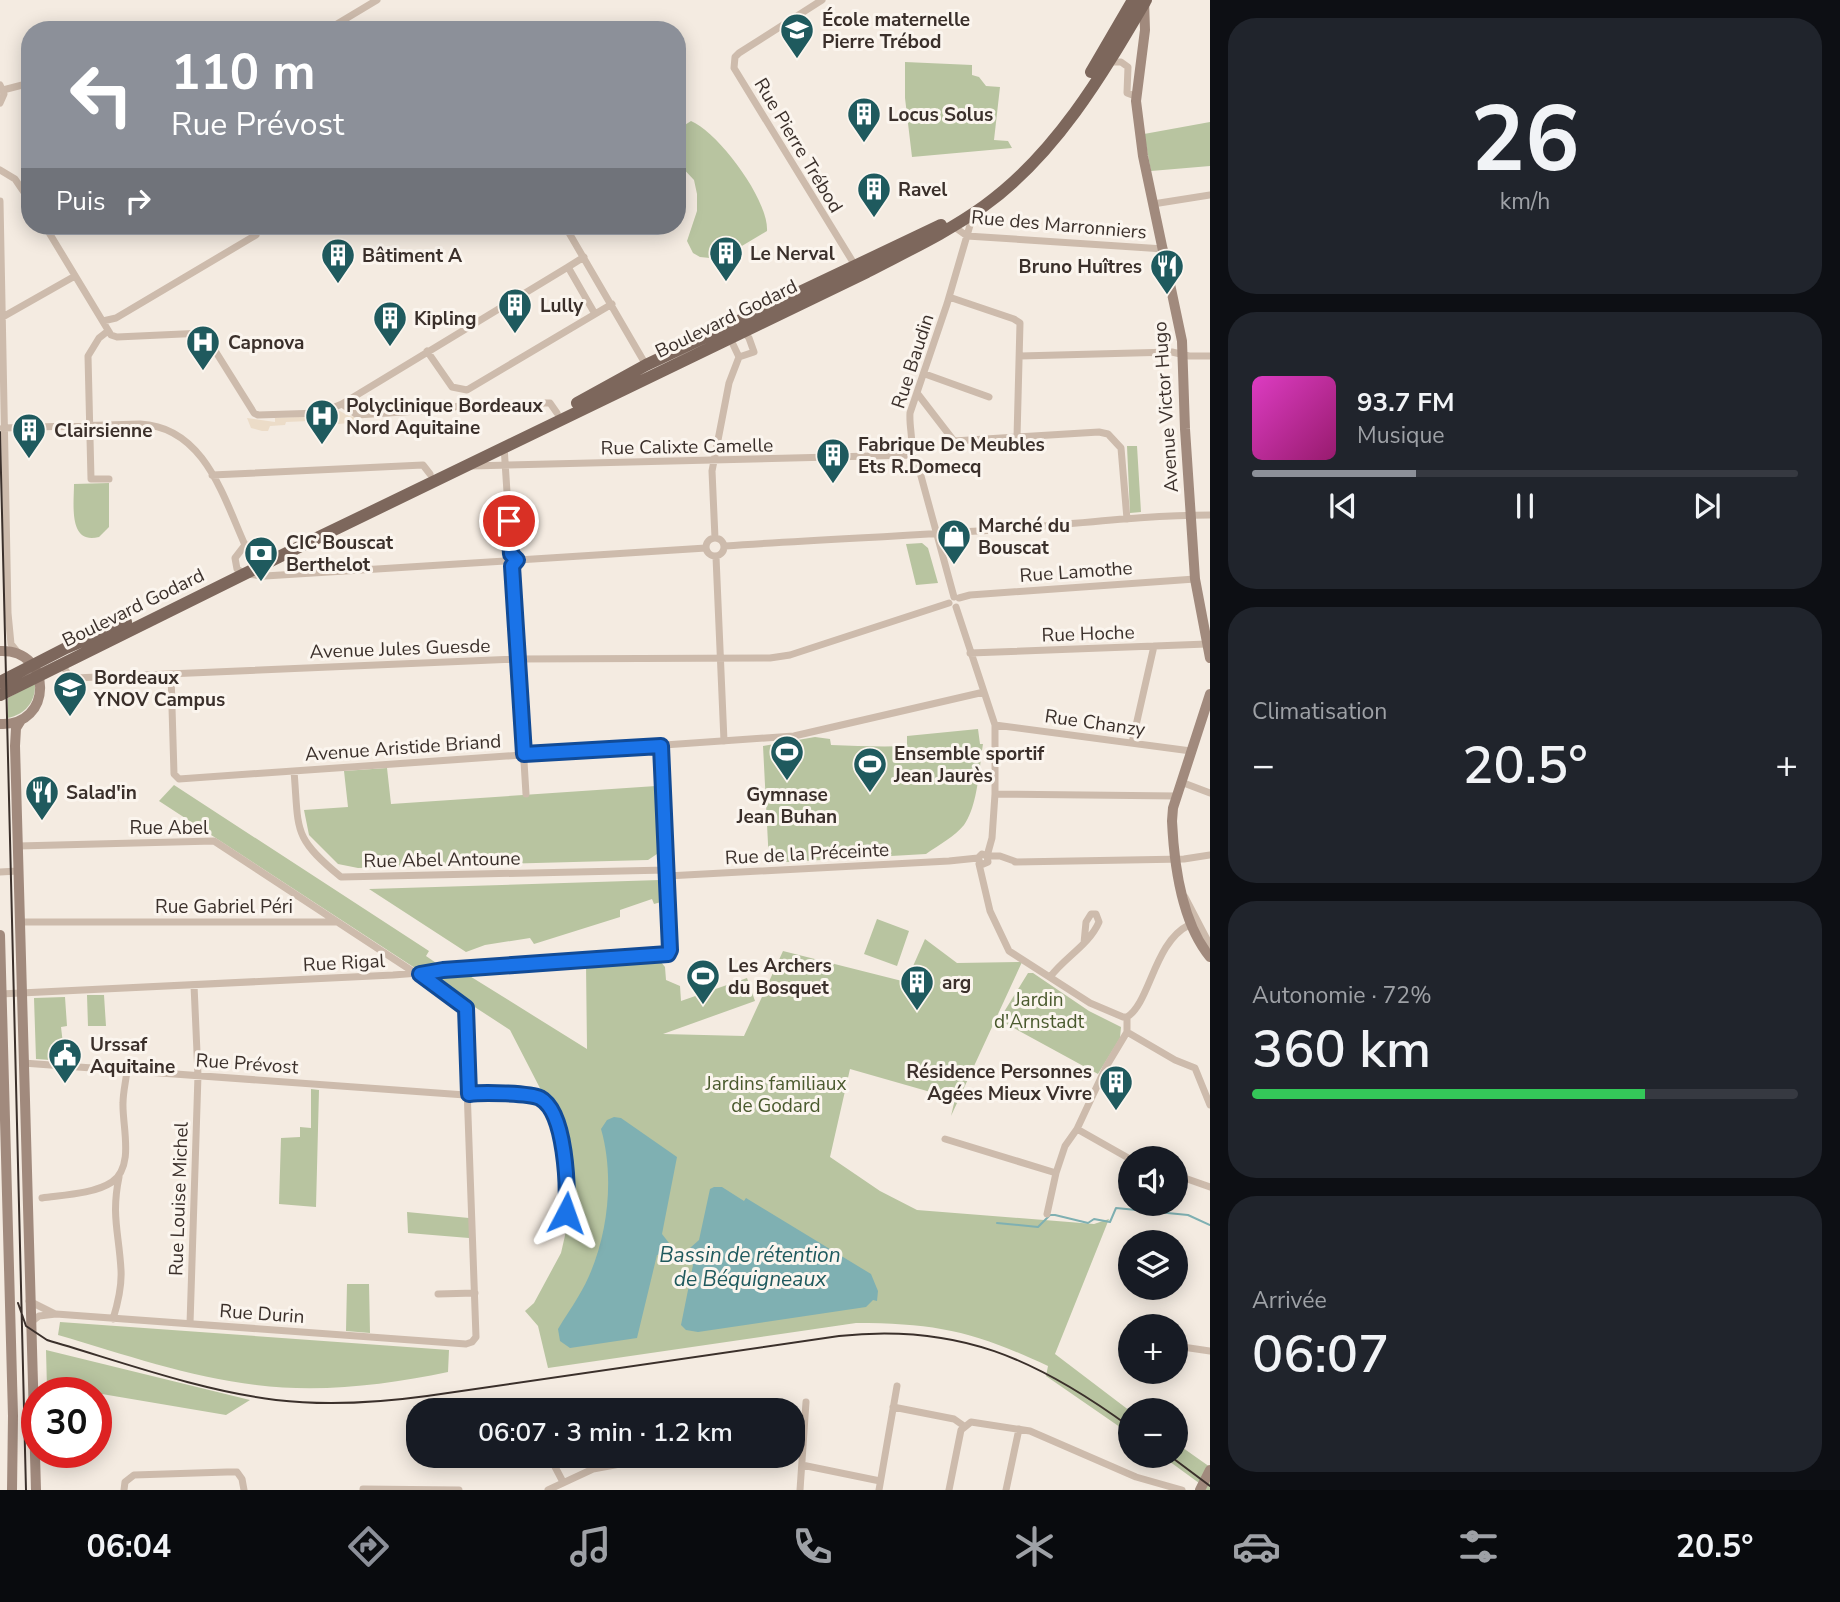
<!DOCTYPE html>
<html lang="fr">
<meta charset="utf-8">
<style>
body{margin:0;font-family:"Nunito Sans",sans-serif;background:#20242c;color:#f1f3f6;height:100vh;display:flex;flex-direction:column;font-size:26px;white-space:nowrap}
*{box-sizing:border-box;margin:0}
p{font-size:23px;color:#9ea1a6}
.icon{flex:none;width:38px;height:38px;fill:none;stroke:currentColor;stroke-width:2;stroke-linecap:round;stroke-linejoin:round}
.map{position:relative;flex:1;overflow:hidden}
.details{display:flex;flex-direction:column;gap:18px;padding:18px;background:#0d0f14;width:630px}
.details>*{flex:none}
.guide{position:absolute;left:21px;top:21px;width:665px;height:214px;border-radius:28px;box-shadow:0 4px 18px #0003;background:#8c9099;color:#fff;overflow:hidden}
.tools{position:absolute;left:1118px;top:1146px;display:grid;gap:14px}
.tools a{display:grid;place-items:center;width:70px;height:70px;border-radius:50%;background:#171b24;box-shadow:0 4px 18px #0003;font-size:35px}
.speed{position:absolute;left:21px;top:1377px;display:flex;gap:14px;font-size:35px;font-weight:700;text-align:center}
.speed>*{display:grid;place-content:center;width:91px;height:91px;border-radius:50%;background:#171b24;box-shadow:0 4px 18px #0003;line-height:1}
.speed .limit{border:10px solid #d22;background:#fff;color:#111}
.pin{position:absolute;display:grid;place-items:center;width:60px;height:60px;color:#fff;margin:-30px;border:4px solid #fff;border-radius:50%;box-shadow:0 2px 7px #0007}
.me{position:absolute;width:77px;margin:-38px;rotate:4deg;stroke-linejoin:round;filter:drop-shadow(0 0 5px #0008)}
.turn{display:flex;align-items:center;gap:24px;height:147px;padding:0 35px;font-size:32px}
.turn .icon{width:91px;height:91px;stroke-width:2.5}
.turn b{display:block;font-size:49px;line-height:60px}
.then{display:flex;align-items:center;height:66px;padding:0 35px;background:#0003;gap:14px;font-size:26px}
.big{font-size:52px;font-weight:600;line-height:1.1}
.details .card{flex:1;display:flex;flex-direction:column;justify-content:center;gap:10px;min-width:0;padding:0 24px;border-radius:28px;background:#20242c}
.details .dial{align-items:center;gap:0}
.dial b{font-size:91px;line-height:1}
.song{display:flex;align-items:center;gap:21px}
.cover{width:84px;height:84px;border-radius:10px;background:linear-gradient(135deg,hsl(310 70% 55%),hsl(320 70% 35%))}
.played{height:7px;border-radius:4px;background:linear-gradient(90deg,#8c9099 30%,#363941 30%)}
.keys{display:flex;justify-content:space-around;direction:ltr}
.heat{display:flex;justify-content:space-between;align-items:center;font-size:38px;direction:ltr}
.charge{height:10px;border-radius:5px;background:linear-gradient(90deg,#34c759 72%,#363941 0)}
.trip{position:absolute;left:406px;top:1398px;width:399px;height:70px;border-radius:28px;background:#171b24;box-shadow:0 4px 18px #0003;font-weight:600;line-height:70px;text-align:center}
.menu{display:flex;height:112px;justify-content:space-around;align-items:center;background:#090b0e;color:#9ea1a6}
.menu .icon{width:49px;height:49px}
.menu .on{color:#8c9099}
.menu b{font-size:32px;color:#f1f3f6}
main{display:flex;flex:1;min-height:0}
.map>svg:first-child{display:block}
.green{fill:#b8c4a0}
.plaza{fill:#ecdcc8}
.water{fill:#7fb0b2}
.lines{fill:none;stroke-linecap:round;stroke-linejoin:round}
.stream{stroke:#7fb0b2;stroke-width:2}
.street{stroke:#cdbbac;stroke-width:7}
.secondary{stroke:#a18a7d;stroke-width:10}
.primary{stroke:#7d675c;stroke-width:12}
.tram{stroke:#3b302b;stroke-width:2}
.route-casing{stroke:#114b97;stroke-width:18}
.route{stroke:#1a73e8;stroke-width:12}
.labels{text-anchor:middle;stroke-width:6;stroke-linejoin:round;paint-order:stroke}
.poi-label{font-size:19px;font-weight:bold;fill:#3b302b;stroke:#fbf5ee;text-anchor:start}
.street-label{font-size:19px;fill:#3b302b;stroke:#fbf5ee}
.park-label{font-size:19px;fill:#4a5a2e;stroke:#fbf5ee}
.water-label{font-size:21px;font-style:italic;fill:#1f5a5e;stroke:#fbf5ee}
</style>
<main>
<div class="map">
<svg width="1210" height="1490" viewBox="0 0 1210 1490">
<rect width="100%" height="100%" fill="#f4ebe1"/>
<path class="green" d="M905 62 972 65V75L979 77 986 86 1000 87 994 140 1008 141 1012 148 912 157 905 98Z
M691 121C718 132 769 200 767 231L720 259 700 257 693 253 687 241 697 211V194L694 180 677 162V130Z
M1210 122V166L1151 171 1144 134Z
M1127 446H1137L1141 512 1130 513Z
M109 483V527L99 537C68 545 74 504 74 484Z
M922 543 928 548 938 583 916 585 906 544Z
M35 683C36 701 26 714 8 718V698Z
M978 729 980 744H983C979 768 978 805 964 825 955 836 939 845 926 854L769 863 763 746 815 737 830 739 831 745C857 746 881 747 907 746V736Z
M387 768 391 804 656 786 657 854 648 860 358 868 338 864 309 835 304 810 348 807 344 771Z
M174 785 429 951 426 956 442 967 460 970 587 1049 586 964 661 962 665 967 666 980 680 986 681 1001 747 978 755 1001 663 1034 744 1036 783 951 906 982 925 939 957 963 1022 962 951 1116 955 1099 850 1069 830 1157 880 1191 917 1210 1094 1224 1109 1219 1055 1354 1130 1411V1434L1046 1376 1048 1366C975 1332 937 1323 856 1323L548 1368 538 1326 525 1311 534 1303 561 1253 569 1218 560 1127 510 1030 159 801Z
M660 880 661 902 654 904 652 899 620 910V917L534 944 530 938 485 945 466 952 369 889Z
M877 919 909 931 897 966 864 954Z
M1028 973H1033L1089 1011 1121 1027 1120 1038 1098 1074 999 1020Z
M87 995H104L106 1026H88Z
M65 997 67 1026 61 1027 65 1061 36 1059 34 998Z
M311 1089 319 1090 316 1207 279 1204 281 1138 300 1137V1127L311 1128Z
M407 1212 469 1218V1238L408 1233Z
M347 1284H369L370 1333 346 1331Z
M60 1322 449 1350 448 1372C385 1385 321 1393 256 1385 189 1377 123 1354 58 1335Z
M46 1350 250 1400 226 1415 96 1393 47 1389Z
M1176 1443 1210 1467V1490H1204L1199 1483 1162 1456H1176Z"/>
<path class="plaza" d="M338 410 349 416 360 418 361 427H359L358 422 329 425 327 429 326 424 310 421 286 422 285 425 270 426 268 431H262L251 428 247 418 275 422V418L321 416Z"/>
<path class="water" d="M614 1117 621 1118 677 1157 662 1234 669 1243 668 1252 657 1255 637 1338 570 1348 560 1341 558 1329C564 1318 572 1308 578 1297 607 1250 616 1181 601 1129L607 1120Z
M714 1187H722L744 1201 746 1198 871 1274 878 1291 877 1301 873 1300 866 1307 698 1332 686 1330 681 1325 693 1265 687 1258 690 1248 699 1240 710 1189Z"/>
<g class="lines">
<path class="stream" d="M997 1223 1038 1227 1050 1215H1055L1088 1223 1094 1219 1110 1222 1116 1208 1188 1215 1210 1225"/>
<path class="street" d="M822 0 739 53 735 57 734 68 856 267
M327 30 377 0
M1108 62H1121L1128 67 1127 93 1135 96
M0 85 4 94 0 103
M3 90 30 83
M0 170 15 179 30 201
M0 201 8 613 11 644 19 654
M1153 204 1210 195
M45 226 111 335 117 337 204 333 254 413 258 415 320 413 342 404 568 267
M565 226 646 365
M953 226 967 236 1164 249
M584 257 568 267 595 314
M1 318 75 276
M103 321 116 318 256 235
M108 331 99 338 88 356 91 479H109
M731 336 730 338 739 357
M427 351 452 387 467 390 612 304
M1020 356 1172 352 1189 356H1210
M739 357 754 352 749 338 742 330
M925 374 989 397
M917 393 954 441 1017 437 1020 323 1014 319 949 297
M342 404 357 415 449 409 461 405 475 408 545 403H550L557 413
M3 428 140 424C204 427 223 496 245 545
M1017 437 1099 432 1108 434 1121 448 1127 519
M504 446 511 554
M471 466 911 455
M212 475 423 465 430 474
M706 547a9 9 0 1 1 18 0a9 9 0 1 1-18 0Z
M715 538 712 471 729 383 739 357
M725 546C827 539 931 535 1034 527 1092 522 1151 515 1210 515
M269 553 264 546 245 545 235 558 237 569 245 574 265 576 505 561
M287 553 290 569 296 574
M716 557 724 741
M518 560 706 548
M512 566 526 794
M954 597 918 465 911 455C914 441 909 428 910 413L947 304 973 215
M959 598 970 595 1195 579
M956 607 995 725V794L992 838 987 856H1000L1017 862
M970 653 1207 644
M62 664 69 676 74 678 518 659 770 658 790 655 949 603
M171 674 174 774 179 779 794 736 984 692
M995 725 1191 751
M1132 743 1154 646
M294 771C299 831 292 837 341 877L667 870
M1181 782 1210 793
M995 794 1177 796
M18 846 214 841 464 1005 476 1337 472 1342 466 1344 56 1314 39 1316 30 1323
M1015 862 1184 859 1210 855
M979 864 990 911 1009 951 1090 1003 1123 1017H1127
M0 872 18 871
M667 876 949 861 978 858 982 854 987 856 988 862 981 865 978 858
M1185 897 1210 945
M20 922H337
M1050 977C1065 957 1089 945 1099 922L1096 914H1091L1086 922 1084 943
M0 994 393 975 668 954 670 950 661 746
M1127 1017V1032L1106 1067 1077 1129 1130 1159
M1127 1017C1150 1003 1154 942 1189 925
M1127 1032 1175 1060 1195 1068 1210 1105
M23 1063 465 1095C477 1093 531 1093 540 1098 557 1107 568 1161 568 1179 569 1195 566 1211 565 1227
M945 1139 1056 1173 1065 1146 1077 1129
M1176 1175 1210 1187
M42 1198C63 1195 94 1194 112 1182 135 1166 122 1126 123 1103 123 1092 126 1081 127 1070
M1047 1214 1056 1173
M438 1294 475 1293
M29 1301 55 1314
M113 1319C118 1303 122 1287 121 1270 119 1233 111 1216 119 1177
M190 1324 198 1075 194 985
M1176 1346 1210 1351
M893 1407 954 1419 964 1426
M546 1456 551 1463 557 1460 558 1456
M553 1463 563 1482
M802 1465 880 1481
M363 1489 459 1490
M124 1490 125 1482 134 1475 227 1472H237L242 1479 244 1490
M548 1490 593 1469 620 1464 774 1459
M800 1490 806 1402
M879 1490 897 1386
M949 1490 961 1430 971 1422 1030 1431 1136 1477 1182 1490
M1006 1490 1019 1429"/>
<path class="secondary" d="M1144 0 1145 30 1136 101 1143 156 1182 341 1185 429 1195 579 1210 658
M0 651C54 649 53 727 0 724
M1210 694 1173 808 1172 821C1174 864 1182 923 1210 957
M21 720 16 728 15 746 36 1490
M0 935 13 1416 12 1490
M1200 1490 1210 1470"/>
<path class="primary" d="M1091 72 1133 0
M577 403 646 365 941 225
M0 682 66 648 126 622
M0 695 315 539 867 272C907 251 948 232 984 206 1056 154 1102 75 1146 0"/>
<path class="tram" d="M0 432 26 1490
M18 1303 26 1326 47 1340C122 1362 198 1390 276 1400 327 1406 376 1403 427 1396L839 1336C958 1323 1037 1359 1130 1427
M1170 1456 1210 1486"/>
</g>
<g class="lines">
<g class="route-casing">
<path id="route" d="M509 521 511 554 517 560 512 566 524 754 661 746 670 950 668 954 443 970 420 974 466 1008 469 1094C482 1092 530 1093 540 1098 566 1112 568 1187 566 1213"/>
</g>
<use href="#route" class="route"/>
</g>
<defs>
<g id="school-pin" transform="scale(1.75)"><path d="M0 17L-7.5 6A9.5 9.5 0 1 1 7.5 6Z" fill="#1f5a5e" stroke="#fbf5ee"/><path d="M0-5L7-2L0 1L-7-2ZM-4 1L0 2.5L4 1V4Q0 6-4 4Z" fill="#fff"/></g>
<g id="building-pin" transform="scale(1.75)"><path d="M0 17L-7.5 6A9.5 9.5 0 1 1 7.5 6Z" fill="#1f5a5e" stroke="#fbf5ee"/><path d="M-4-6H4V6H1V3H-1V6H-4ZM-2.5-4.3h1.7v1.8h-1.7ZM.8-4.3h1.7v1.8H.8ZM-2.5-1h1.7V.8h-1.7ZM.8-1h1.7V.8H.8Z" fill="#fff"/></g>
<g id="restaurant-pin" transform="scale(1.75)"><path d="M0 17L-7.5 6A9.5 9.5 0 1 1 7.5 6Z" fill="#1f5a5e" stroke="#fbf5ee"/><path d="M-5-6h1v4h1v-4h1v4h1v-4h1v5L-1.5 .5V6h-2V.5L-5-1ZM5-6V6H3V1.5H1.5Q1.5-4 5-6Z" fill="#fff"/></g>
<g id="hospital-pin" transform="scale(1.75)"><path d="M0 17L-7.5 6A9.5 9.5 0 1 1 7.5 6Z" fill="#1f5a5e" stroke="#fbf5ee"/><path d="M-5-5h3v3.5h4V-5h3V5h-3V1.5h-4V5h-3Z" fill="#fff"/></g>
<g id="shop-pin" transform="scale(1.75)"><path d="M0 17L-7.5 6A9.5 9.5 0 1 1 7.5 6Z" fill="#1f5a5e" stroke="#fbf5ee"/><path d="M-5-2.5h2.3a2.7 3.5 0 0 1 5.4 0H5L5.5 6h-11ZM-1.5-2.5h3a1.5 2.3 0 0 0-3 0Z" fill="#fff"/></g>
<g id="bank-pin" transform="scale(1.75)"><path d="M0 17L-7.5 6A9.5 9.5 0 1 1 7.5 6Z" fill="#1f5a5e" stroke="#fbf5ee"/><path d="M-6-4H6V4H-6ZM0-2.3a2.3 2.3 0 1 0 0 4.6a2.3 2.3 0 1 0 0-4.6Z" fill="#fff"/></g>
<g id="university-pin" transform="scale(1.75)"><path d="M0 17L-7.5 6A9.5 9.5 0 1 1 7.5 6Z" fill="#1f5a5e" stroke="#fbf5ee"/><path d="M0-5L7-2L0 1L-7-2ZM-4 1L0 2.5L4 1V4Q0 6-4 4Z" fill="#fff"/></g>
<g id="stadium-pin" transform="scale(1.75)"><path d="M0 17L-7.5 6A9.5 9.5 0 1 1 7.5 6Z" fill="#1f5a5e" stroke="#fbf5ee"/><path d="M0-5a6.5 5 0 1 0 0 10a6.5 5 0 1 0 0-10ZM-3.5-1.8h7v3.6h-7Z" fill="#fff"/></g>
<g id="civic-pin" transform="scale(1.75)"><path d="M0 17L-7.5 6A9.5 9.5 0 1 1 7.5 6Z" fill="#1f5a5e" stroke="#fbf5ee"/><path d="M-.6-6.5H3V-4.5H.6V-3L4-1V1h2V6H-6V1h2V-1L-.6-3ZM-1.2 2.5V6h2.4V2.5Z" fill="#fff"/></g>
</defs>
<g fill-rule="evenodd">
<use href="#school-pin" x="797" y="30"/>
<use href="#building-pin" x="864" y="114"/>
<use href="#building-pin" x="874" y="189"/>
<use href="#building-pin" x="726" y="253"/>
<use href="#building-pin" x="338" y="255"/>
<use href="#restaurant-pin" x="1167" y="266"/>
<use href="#building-pin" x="515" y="305"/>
<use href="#building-pin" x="390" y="318"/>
<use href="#hospital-pin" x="203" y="342"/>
<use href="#hospital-pin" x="322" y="416"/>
<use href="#building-pin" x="29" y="430"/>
<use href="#building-pin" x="833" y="455"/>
<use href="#shop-pin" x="954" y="536"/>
<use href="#bank-pin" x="261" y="553"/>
<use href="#university-pin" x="70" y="688"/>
<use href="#stadium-pin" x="787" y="752"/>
<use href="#stadium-pin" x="870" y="764"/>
<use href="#restaurant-pin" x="42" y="792"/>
<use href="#stadium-pin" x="703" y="976"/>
<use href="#building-pin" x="917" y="982"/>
<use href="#civic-pin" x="65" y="1055"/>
<use href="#building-pin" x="1116" y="1082"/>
</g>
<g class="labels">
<g class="poi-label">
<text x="822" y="26">École maternelle<tspan x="822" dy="22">Pierre Trébod</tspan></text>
<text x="888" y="121">Locus Solus</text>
<text x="898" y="196">Ravel</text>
<text x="750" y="260">Le Nerval</text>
<text x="362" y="262">Bâtiment A</text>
<text x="1142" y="273" text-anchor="end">Bruno Huîtres</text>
<text x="540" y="312">Lully</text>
<text x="414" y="325">Kipling</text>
<text x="228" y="349">Capnova</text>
<text x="346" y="412">Polyclinique Bordeaux<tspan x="346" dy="22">Nord Aquitaine</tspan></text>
<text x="54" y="437">Clairsienne</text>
<text x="858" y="451">Fabrique De Meubles<tspan x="858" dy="22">Ets R.Domecq</tspan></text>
<text x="978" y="532">Marché du<tspan x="978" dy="22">Bouscat</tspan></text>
<text x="286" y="549">CIC Bouscat<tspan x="286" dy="22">Berthelot</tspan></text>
<text x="94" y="684">Bordeaux<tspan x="94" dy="22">YNOV Campus</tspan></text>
<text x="894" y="760">Ensemble sportif<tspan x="894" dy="22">Jean Jaurès</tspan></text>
<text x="66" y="799">Salad'in</text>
<text x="787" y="801" text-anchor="middle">Gymnase<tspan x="787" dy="22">Jean Buhan</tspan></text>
<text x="728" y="972">Les Archers<tspan x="728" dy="22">du Bosquet</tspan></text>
<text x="942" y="989">arg</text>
<text x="90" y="1051">Urssaf<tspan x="90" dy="22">Aquitaine</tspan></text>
<text x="1092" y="1078" text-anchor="end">Résidence Personnes<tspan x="1092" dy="22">Agées Mieux Vivre</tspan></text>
</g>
<g class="street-label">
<text transform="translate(799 145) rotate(59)" y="7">Rue Pierre Trébod</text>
<text transform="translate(1059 224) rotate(5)" y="7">Rue des Marronniers</text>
<text transform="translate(726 318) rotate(-26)" y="7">Boulevard Godard</text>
<text transform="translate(912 361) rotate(-72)" y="7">Rue Baudin</text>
<text transform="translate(1165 407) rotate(-94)" y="7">Avenue Victor Hugo</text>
<text transform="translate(687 446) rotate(-1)" y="7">Rue Calixte Camelle</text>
<text transform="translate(1076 571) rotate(-4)" y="7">Rue Lamothe</text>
<text transform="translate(133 607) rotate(-26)" y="7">Boulevard Godard</text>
<text transform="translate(1088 633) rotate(-2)" y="7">Rue Hoche</text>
<text transform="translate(400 648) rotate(-2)" y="7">Avenue Jules Guesde</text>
<text transform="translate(1095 722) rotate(8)" y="7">Rue Chanzy</text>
<text transform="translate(403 747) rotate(-4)" y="7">Avenue Aristide Briand</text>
<text x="169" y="834">Rue Abel</text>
<text transform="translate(807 853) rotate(-3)" y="7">Rue de la Préceinte</text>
<text transform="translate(442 859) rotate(-1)" y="7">Rue Abel Antoune</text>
<text x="224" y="913">Rue Gabriel Péri</text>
<text transform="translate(344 962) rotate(-3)" y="7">Rue Rigal</text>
<text transform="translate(247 1063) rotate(4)" y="7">Rue Prévost</text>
<text transform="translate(178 1199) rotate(-88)" y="7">Rue Louise Michel</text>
<text transform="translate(262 1313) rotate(4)" y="7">Rue Durin</text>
</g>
<g class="park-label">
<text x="1039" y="1006">Jardin<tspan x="1039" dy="22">d'Arnstadt</tspan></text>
<text x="776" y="1090">Jardins familiaux<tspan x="776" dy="22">de Godard</tspan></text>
</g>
<g class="water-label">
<text x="750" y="1262">Bassin de rétention<tspan x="750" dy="24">de Béquigneaux</tspan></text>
</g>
</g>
</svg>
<div class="tools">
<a><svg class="icon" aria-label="sound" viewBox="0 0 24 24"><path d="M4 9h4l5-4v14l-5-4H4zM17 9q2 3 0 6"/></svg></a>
<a><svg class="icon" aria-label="layers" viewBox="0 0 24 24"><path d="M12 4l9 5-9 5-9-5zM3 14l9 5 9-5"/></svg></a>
<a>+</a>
<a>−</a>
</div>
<div class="speed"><div class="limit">30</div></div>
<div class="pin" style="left:509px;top:521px;background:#d93025"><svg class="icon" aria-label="arrive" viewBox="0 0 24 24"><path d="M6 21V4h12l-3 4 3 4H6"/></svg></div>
<svg class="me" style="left:566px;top:1213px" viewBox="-20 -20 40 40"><path d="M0-17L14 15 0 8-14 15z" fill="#1a73e8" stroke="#fff" stroke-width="4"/></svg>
<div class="trip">06:07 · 3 min · 1.2 km</div>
<div class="guide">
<div class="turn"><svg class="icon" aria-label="left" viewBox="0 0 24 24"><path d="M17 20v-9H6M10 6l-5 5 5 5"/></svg><div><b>110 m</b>Rue Prévost</div></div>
<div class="then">Puis<svg class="icon" aria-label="right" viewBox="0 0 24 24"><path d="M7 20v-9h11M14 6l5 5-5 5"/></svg></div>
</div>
</div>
<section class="details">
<div class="card dial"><b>26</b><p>km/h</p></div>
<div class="card">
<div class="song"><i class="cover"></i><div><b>93.7 FM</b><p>Musique</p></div></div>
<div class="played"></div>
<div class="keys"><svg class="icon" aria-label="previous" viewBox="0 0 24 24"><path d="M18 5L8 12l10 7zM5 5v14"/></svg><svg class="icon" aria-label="pause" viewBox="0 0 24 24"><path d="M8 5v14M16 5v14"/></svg><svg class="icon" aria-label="next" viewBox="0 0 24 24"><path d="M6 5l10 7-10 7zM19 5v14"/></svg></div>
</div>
<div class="card"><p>Climatisation</p>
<div class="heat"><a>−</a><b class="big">20.5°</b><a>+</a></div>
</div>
<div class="card"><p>Autonomie · 72%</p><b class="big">360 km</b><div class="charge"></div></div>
<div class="card"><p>Arrivée</p><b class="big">06:07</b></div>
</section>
</main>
<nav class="menu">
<b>06:04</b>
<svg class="icon on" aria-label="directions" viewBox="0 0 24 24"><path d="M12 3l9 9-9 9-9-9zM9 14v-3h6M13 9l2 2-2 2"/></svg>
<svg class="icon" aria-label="music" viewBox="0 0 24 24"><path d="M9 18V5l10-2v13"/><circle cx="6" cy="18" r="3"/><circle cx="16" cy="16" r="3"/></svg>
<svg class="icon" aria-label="phone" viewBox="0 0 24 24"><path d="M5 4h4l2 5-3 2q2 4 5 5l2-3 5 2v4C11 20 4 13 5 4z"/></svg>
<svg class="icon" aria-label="climate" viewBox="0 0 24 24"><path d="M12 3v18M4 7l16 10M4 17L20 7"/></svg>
<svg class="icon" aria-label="car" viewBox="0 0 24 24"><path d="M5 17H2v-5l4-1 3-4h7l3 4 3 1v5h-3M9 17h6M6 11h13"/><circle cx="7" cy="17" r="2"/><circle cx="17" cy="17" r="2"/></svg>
<svg class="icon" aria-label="filters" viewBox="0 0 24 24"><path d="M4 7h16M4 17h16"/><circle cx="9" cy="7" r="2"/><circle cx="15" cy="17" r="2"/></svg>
<b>20.5°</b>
</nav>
